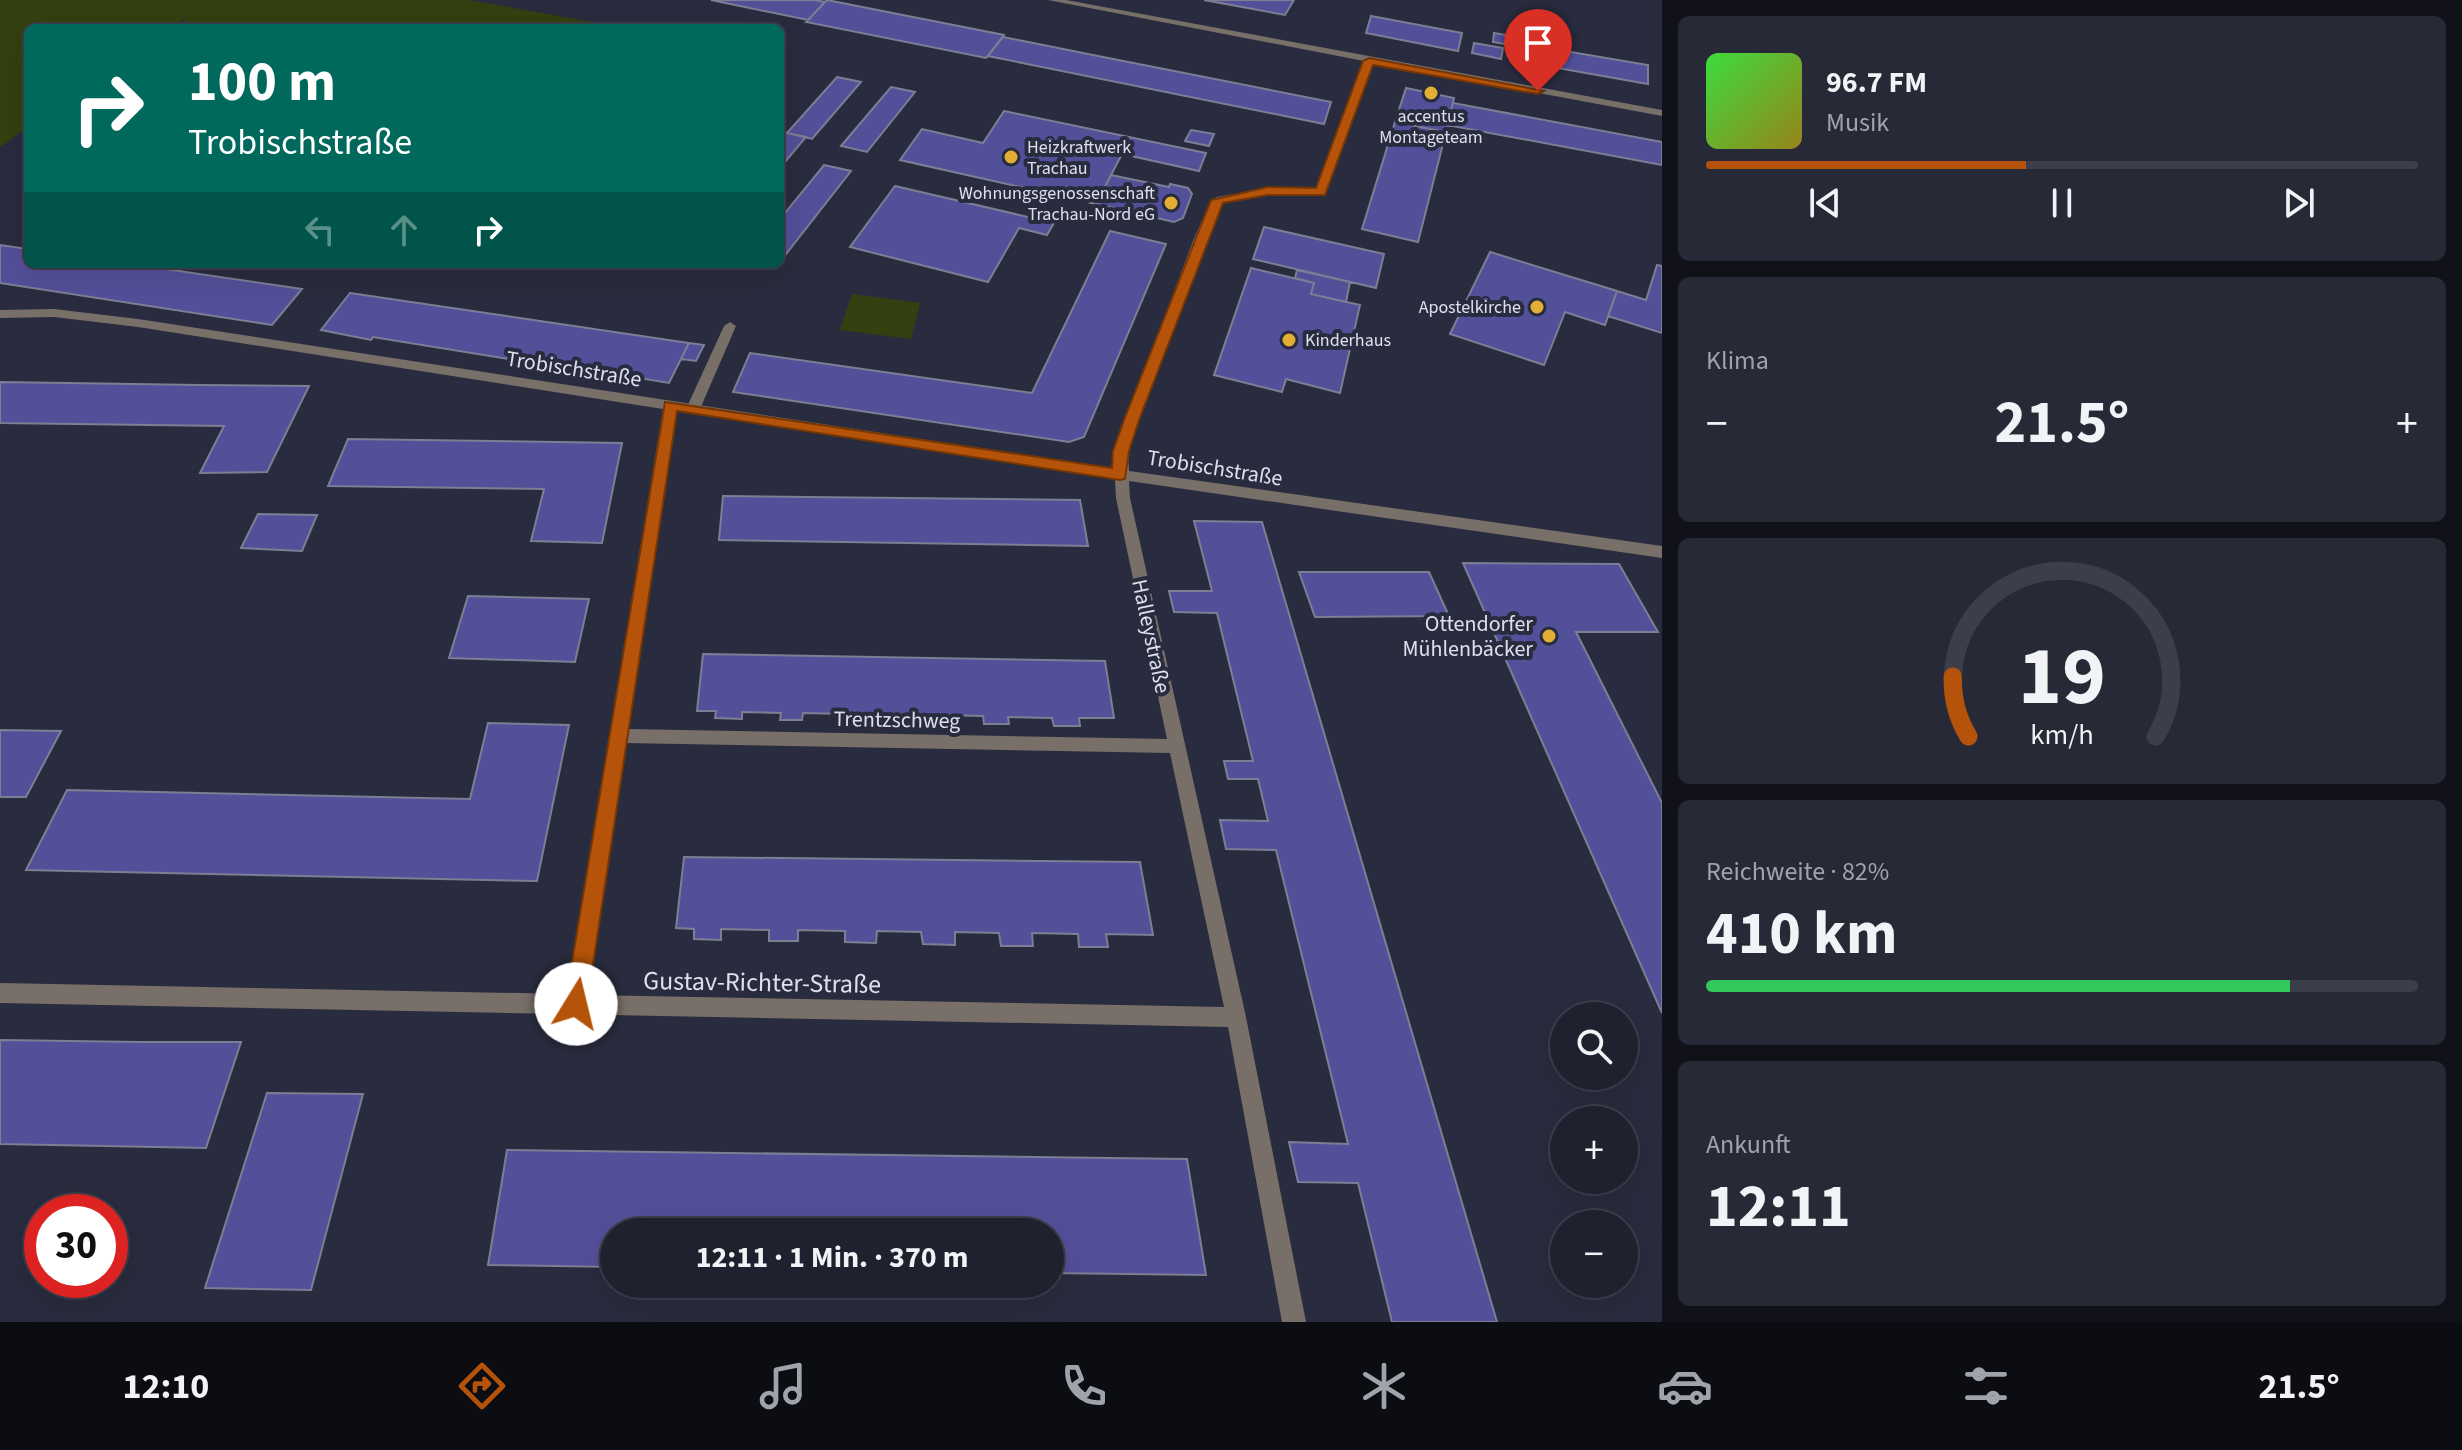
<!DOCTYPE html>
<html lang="de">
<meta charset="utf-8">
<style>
body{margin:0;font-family:"Source Sans 3",sans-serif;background:#272936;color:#f1f3f6;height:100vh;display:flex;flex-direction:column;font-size:30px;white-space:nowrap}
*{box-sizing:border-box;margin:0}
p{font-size:26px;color:#a1a3aa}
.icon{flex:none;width:44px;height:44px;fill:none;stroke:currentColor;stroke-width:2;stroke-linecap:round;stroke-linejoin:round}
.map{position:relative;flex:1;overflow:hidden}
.details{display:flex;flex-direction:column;gap:16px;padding:16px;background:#111219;width:800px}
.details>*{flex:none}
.hud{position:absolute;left:24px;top:24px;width:760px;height:244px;border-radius:12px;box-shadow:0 8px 32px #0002,0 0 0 2px #3c3e4a;background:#00695c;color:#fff;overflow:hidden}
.buttons{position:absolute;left:1550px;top:1002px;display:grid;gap:16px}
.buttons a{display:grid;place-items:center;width:88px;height:88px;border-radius:50%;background:#1f212e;box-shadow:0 8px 32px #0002,0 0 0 2px #3c3e4a;font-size:40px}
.speed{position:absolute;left:24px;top:1194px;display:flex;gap:16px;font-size:40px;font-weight:700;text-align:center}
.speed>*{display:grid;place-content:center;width:104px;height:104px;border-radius:50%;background:#1f212e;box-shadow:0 8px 32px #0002,0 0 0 2px #3c3e4a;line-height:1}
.speed .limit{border:12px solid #d22;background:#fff;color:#111}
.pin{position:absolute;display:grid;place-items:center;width:68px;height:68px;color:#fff;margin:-82px -34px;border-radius:50% 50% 50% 0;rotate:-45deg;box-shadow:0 0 8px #0007}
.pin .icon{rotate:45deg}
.me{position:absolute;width:88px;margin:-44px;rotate:9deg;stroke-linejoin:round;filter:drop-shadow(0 0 6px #0008)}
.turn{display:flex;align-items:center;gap:28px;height:168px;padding:0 32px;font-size:36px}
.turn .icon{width:104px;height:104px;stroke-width:2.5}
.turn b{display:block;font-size:56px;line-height:68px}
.lanes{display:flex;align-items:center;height:76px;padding:0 32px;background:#0003;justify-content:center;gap:40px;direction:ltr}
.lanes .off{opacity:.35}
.big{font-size:60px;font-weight:700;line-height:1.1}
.details .tile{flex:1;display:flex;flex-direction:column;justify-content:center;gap:12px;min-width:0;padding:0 28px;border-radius:12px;background:#272936}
.details .dial{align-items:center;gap:0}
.dial svg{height:208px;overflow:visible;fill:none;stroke:#3c3e4a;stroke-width:7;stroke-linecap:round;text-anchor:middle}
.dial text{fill:#f1f3f6;stroke:none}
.song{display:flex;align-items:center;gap:24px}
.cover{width:96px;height:96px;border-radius:12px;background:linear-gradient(135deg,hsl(120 70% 55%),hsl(50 70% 35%))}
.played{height:8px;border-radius:4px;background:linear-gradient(90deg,#b45309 45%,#3c3e4a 45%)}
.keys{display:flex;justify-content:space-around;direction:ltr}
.heat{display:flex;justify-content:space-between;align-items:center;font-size:44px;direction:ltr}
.charge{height:12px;border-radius:6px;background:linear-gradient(90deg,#34c759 82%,#3c3e4a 0)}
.trip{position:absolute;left:600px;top:1218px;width:464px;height:80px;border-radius:40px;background:#1f212e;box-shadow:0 8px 32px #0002,0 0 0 2px #3c3e4a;font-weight:700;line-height:80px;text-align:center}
.tab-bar{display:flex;height:128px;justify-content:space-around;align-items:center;background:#0c0d12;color:#a1a3aa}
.tab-bar .icon{width:56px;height:56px}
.tab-bar .on{color:#b45309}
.tab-bar b{font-size:36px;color:#f1f3f6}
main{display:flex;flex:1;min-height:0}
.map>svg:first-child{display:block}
.green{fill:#33400f}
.building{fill:#53509a;stroke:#7d7e94;stroke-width:2}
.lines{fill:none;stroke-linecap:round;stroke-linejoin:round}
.lane{fill:#786f69;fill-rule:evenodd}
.street{fill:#786f69;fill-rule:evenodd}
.route{fill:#b45309;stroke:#753606;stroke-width:2}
.poi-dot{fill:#e3ae34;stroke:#292c3e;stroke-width:3}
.labels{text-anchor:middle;stroke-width:8;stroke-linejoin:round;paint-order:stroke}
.far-poi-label{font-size:18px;fill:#dde0ec;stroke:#292c3e;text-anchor:start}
.street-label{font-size:22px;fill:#dde0ec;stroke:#292c3e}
.poi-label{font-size:22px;fill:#dde0ec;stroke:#292c3e;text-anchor:end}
.near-street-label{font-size:26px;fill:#dde0ec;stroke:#292c3e}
</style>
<main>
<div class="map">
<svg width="1662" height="1322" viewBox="0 0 1662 1322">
<rect width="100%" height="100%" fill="#292c3e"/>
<path class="green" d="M0 0H469L626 28H173L195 11 170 28H28V127L0 147Z
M852 294 920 303 911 339 840 330Z"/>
<path class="building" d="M711 0H815L825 2 808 20Z
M827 0 913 17 1004 35 986 58 806 22Z
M1204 0H1294L1285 15Z
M1371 16 1462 33 1458 51 1366 33Z
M1523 29 1549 33 1548 43 1522 39Z
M1494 33 1518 37 1516 46 1493 42Z
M1003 37 1098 56 1331 102 1324 124 988 56Z
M1474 43 1503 48 1501 59 1472 53Z
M1547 48 1648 65V84L1546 66Z
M837 77 861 82 812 139 787 133Z
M891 87 915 92 867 152 841 146Z
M1406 88 1454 98 1446 132 1395 122Z
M1453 103 1662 142V165L1447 125Z
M1004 111 1206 153 1199 171 1122 154 1096 204 900 160 922 129 983 143Z
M1395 122 1446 132 1418 242 1362 229Z
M1191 130 1214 134 1209 146 1185 141Z
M782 132 806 137 780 168V134Z
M824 165 851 171 783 258H780V219Z
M1111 175 1169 187 1170 184 1188 188 1192 194 1183 218 1174 222 1096 204Z
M895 186 1054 223 1047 235 1019 228 988 282 850 247Z
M1264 227 1384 254 1376 288 1253 259Z
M1110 231 1166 244 1084 437 1069 442 733 392 750 353 1032 393Z
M0 245 28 249V264H131L302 289 272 325 0 283Z
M1490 252 1617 291 1605 325 1565 312 1544 365 1450 334Z
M1657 265 1662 266V333L1608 316 1617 291 1646 300Z
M1251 268 1314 283 1311 294 1360 305 1340 393 1286 379 1282 392 1214 375Z
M1297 270 1350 282 1346 302 1311 294 1314 283 1295 278Z
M350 293 689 343 669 383 639 378 638 380 373 337 371 340 321 330Z
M689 343 704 345 696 361 681 359Z
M0 382 200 385 309 386 267 472 200 473 224 426 0 423Z
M348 439 622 443 602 543 531 541 544 489 328 486Z
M723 496 1080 500 1088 546 719 540Z
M258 514 317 515 302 551 241 548Z
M1194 521 1262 522 1497 1322H1392L1358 1183 1298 1182 1289 1142 1348 1144 1276 850 1226 849 1220 820 1268 821 1258 779H1228L1224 761H1253L1217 613 1174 612 1169 591H1212Z
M1463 563 1619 564 1658 632H1576L1662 803V1013Z
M1299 572H1429L1449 616 1315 617Z
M468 596 589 599 575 662 449 658Z
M703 654 1105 661 1114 718H1079L1080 726H1054L1052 718 1008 717 1009 724H984L983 716 938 715V722H915V715L872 714 871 722H846V714L803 713 802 720H780L781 713 742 712V719L715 718 716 711H697Z
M488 723 569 725 537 881 26 870 67 790 470 799Z
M0 730 61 731 26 797H0Z
M684 857 1140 862 1153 935 1106 934 1108 947H1079L1078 934 1032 933 1033 946H1001L999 933 955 932V945L923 944 921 932 877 931 876 943 845 942V931L798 930V941H769V930L721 929V940L694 939V929L676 928Z
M0 1040 140 1042H241L206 1148 0 1144Z
M267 1093 363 1094 311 1290 205 1288Z
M507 1150 1187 1159 1206 1275 1050 1273V1232H614V1267L488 1265Z"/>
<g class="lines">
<path class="lane" d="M730 322 736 326 700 409 698 412H688L686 409 724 326Z"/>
<path class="street" d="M1048 0H1066L1662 110V116L1373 62 1325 194H1268L1221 203 1205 241 1128 451 1129 471 1662 546V558L1129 481 1130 498 1246 1017 1306 1322H1282L1228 1027 0 1003V983L568 994 663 409 138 327 54 317 0 318V310L54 309 138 319 1115 469 1114 451 1193 241 1211 200 1217 197 1268 188 1317 189 1364 61ZM676 411 1115 479 1116 498 1167 739 628 729ZM625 743 1170 753 1224 1007 587 995Z"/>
</g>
<path class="route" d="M1369 58 1544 91 1538 94 1373 65 1325 195H1268L1223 203 1139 420 1129 451 1125 479 1120 480 677 411 587 1004 584 1012 576 1015 568 1012 565 1004 665 402 1112 468 1113 451 1124 420 1211 200 1268 187 1316 188 1363 61Z"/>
<g class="poi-dot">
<circle cx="1431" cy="93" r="8"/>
<circle cx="1011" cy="157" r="8"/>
<circle cx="1171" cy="203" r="8"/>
<circle cx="1537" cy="307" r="8"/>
<circle cx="1289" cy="340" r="8"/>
<circle cx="1549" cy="636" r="8"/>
</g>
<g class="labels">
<g class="far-poi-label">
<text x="1431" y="122" text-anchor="middle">accentus<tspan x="1431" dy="21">Montageteam</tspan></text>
<text x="1027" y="153">Heizkraftwerk<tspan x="1027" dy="21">Trachau</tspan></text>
<text x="1155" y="199" text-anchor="end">Wohnungsgenossenschaft<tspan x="1155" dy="21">Trachau-Nord eG</tspan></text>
<text x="1521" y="313" text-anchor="end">Apostelkirche</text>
<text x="1305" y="346">Kinderhaus</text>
</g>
<g class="street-label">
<text transform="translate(574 368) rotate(9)" y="8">Trobischstraße</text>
<text transform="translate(1215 467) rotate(9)" y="8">Trobischstraße</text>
<text transform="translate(1152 636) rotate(78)" y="8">Halleystraße</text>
<text transform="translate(897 719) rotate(1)" y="8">Trentzschweg</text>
</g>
<g class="poi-label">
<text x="1533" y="631">Ottendorfer<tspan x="1533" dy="25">Mühlenbäcker</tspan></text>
</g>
<g class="near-street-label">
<text transform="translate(762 982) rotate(1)" y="9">Gustav-Richter-Straße</text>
</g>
</g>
</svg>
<div class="buttons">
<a><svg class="icon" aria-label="search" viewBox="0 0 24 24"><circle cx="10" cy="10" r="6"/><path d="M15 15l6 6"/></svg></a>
<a>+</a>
<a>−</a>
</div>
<div class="speed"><div class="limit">30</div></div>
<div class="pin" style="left:1538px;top:91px;background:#d93025"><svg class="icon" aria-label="arrive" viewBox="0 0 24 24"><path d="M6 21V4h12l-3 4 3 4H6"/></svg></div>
<svg class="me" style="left:576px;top:1004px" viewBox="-20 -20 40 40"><circle r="19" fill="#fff"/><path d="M0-13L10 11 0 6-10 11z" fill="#b45309"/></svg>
<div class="trip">12:11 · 1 Min. · 370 m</div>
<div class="hud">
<div class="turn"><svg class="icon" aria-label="right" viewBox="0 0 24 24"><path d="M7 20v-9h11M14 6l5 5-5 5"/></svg><div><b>100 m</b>Trobischstraße</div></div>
<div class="lanes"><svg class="icon off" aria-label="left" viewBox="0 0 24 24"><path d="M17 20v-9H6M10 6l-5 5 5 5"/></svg><svg class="icon off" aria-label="ahead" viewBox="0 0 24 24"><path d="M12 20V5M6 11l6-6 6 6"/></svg><svg class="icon" aria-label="right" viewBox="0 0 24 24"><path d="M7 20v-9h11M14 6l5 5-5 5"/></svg></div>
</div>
</div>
<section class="details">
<div class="tile">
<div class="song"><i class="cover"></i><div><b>96.7 FM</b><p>Musik</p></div></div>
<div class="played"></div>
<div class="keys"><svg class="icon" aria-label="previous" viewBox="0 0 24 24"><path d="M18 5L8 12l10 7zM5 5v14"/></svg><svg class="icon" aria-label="pause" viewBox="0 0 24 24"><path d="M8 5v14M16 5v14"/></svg><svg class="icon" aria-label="next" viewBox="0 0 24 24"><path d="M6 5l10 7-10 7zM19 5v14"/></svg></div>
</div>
<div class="tile"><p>Klima</p>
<div class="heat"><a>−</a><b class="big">21.5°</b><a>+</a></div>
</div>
<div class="tile dial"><svg viewBox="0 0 100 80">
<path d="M14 69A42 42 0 1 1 86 69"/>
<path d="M14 69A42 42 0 0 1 8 46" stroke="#b45309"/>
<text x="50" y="56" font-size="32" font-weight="700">19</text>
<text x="50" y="72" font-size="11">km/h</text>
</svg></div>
<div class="tile"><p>Reichweite · 82%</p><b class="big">410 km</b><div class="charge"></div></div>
<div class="tile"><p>Ankunft</p><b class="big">12:11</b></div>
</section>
</main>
<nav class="tab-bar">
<b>12:10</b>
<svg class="icon on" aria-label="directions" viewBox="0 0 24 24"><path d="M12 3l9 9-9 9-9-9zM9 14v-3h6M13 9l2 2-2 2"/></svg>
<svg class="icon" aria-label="music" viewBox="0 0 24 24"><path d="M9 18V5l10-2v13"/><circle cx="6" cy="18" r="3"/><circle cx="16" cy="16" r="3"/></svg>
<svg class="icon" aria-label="phone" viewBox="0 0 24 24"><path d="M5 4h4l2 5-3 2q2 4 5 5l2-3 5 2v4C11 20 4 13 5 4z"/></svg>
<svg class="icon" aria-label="climate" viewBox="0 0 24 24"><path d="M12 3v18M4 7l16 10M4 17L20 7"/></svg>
<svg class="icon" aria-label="car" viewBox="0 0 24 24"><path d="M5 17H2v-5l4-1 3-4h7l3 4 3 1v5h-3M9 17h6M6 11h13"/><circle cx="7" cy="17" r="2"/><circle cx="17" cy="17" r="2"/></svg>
<svg class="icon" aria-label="filters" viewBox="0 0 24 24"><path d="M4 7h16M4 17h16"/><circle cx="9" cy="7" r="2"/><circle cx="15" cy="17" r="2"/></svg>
<b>21.5°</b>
</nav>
